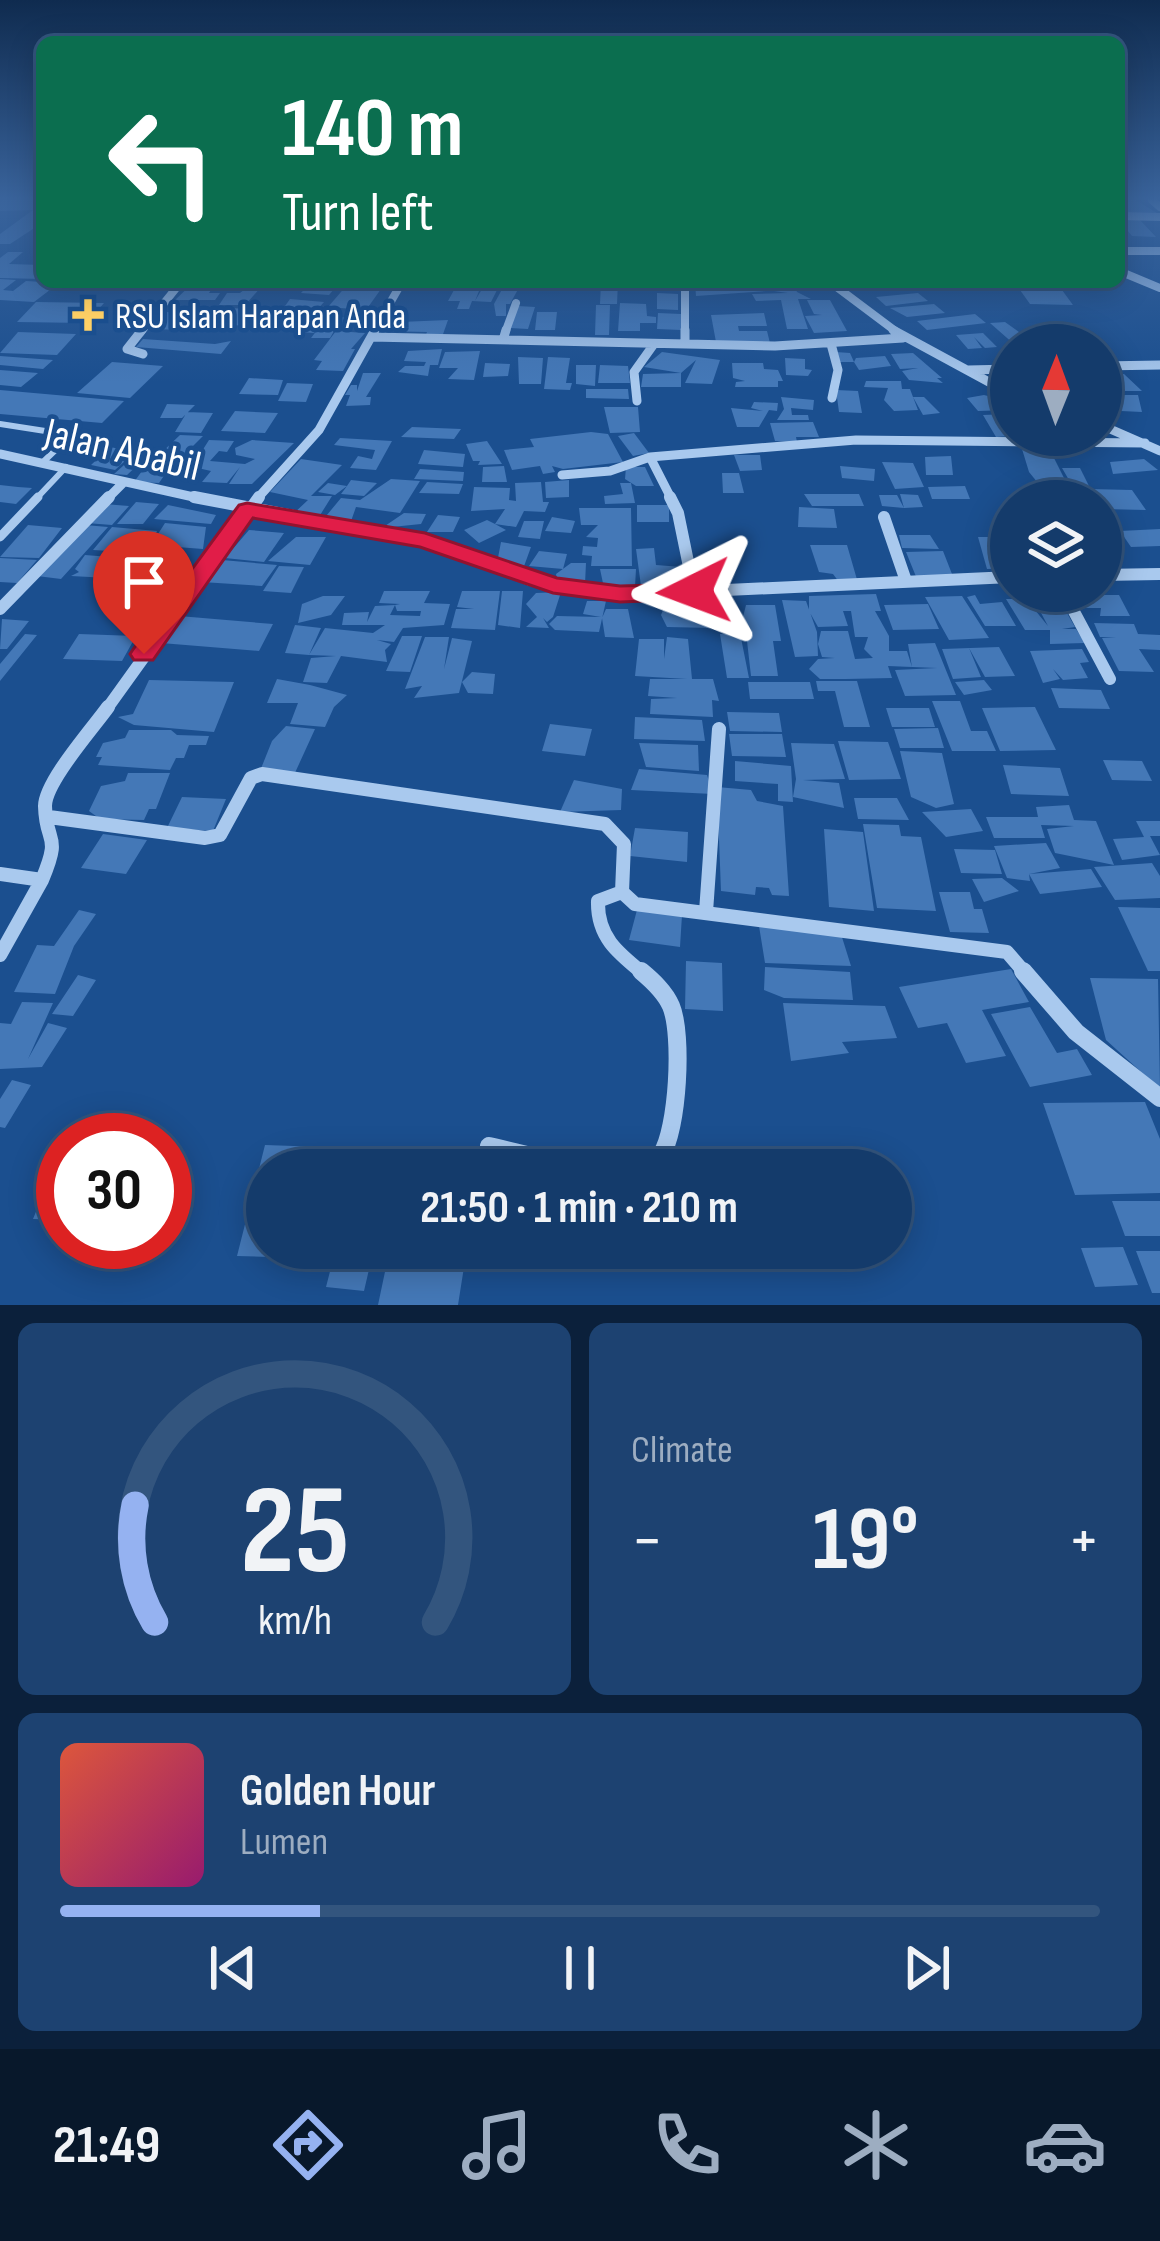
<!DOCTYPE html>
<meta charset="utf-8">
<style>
body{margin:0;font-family:"Sofia Sans Condensed",sans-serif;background:#1d4271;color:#f1f3f6;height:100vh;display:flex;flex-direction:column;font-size:45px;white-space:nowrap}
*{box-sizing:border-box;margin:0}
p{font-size:39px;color:#9dadc1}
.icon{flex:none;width:66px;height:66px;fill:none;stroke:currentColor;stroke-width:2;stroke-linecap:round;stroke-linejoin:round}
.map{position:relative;height:1305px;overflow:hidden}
.panel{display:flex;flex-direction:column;gap:18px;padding:18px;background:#0b203b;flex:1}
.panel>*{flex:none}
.hud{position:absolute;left:36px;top:36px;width:1089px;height:252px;border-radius:18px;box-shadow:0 6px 30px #0003,0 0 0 3px #33557e;background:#0b6e4f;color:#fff;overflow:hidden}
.needle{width:78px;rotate:1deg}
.controls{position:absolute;left:990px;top:324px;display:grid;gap:24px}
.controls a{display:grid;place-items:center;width:132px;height:132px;border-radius:50%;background:#143b6b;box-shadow:0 6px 30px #0003,0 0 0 3px #33557e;font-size:60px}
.speed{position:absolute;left:36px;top:1113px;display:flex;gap:24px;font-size:60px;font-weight:700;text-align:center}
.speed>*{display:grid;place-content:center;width:156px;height:156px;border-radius:50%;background:#143b6b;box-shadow:0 6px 30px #0003,0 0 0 3px #33557e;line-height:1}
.speed .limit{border:18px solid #d22;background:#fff;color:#111}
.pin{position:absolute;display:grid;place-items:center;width:102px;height:102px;color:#fff;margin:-123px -51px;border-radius:50% 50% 50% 0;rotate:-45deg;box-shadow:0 0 12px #0007}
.pin .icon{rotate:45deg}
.me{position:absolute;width:132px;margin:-66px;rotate:267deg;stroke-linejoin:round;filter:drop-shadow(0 0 9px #0008)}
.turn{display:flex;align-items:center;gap:42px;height:252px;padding:0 48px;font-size:54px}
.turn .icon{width:156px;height:156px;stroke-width:2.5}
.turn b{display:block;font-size:84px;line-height:102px}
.big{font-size:90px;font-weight:700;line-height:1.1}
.panel .tile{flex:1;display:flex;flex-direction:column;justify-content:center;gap:18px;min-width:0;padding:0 42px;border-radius:18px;background:#1d4271}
.panel .dial{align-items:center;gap:0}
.dial svg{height:312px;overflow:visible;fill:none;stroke:#33557e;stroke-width:7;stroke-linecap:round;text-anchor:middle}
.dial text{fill:#f1f3f6;stroke:none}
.song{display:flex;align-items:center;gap:36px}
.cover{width:144px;height:144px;border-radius:18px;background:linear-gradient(135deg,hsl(10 70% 55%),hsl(320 70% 35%))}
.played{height:12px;border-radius:6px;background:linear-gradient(90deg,#95b2f1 25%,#33557e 25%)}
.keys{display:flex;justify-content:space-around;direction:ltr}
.heat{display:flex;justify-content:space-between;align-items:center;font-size:66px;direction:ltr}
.panel .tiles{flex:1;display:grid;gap:18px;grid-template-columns:1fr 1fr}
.tile:last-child{grid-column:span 2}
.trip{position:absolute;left:246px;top:1149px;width:666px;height:120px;border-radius:60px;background:#143b6b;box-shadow:0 6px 30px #0003,0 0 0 3px #33557e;font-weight:700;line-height:120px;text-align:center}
.menu{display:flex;height:192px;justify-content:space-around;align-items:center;background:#08182b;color:#9dadc1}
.menu .icon{width:84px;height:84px}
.menu .current{color:#95b2f1}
.menu b{font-size:54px;color:#f1f3f6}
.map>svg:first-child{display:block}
.building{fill:#4478b7}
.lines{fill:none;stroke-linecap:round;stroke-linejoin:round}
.service-far1{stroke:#a9c9ee;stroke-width:6}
.service{stroke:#a9c9ee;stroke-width:9}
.minor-far4{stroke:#a9c9ee;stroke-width:8}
.minor-far3{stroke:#a9c9ee;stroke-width:9}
.minor-far2{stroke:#a9c9ee;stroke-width:12}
.minor-far1{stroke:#a9c9ee;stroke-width:14}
.minor{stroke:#a9c9ee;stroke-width:18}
.route{fill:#e11d48;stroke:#92132f;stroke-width:3}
.poi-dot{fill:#ffd166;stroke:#1b4f8f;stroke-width:4.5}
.labels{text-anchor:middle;stroke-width:9;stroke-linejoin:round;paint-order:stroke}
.far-poi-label{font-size:36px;fill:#fff;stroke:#1b4f8f;text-anchor:start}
.street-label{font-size:42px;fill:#fff;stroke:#1b4f8f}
</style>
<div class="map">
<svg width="1160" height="1305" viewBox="0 0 1160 1305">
<rect width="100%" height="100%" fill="#1b4f8f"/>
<path class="building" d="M0 200H42V223L10 244H0V234L33 210 0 211Z
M1119 200H1136L1160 215 1119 214Z
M1119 220H1140L1156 237 1132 236Z
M8 252H23L9 264 42 265V279L0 278V258Z
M0 279 16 280 3 290 13 291 26 281 59 283 34 302 0 300Z
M65 282H121L113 290 58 289Z
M194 282H216L209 293H220L215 300H175Z
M311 282H340L329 295 301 293Z
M358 282H386L366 310 328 307 347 285Z
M506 282H522L510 304H506V316H496L494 304Z
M601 282H618L617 304H600Z
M710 282 711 291 714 282 768 283 766 291 696 296 695 283Z
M771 282H793L797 292 811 299H798L808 329H787L781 300 756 301 752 294 788 293 774 291Z
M250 285 262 286 245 305H219L227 293H240Z
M482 289 497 290 491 302 472 301 469 309H457L460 301H448L454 290 479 291 475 301Z
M1020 290H1062L1073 305 1030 304Z
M657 293 678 294V310L657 309Z
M918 293 928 301 886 306 876 297Z
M290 299 324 302 307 321 264 316 256 326 227 325 200 321 205 316H198L204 308 222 309 219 317 225 308 282 310 278 316Z
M807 300H830L847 331 814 333 805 316 822 315 814 314Z
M36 302 104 303 87 323 17 322Z
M620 303 646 304 647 316 656 317V323H640V331H618Z
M934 304 945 313 907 317 890 308Z
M596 305H610L609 335H595Z
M518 306 535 307 528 329 510 328Z
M166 312 198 313 182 330 153 329Z
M358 312 377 313 361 324H338L330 338H311L321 325 314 333 300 332 320 316 355 318Z
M537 312H557L555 330H535Z
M658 313 681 314V330L657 329Z
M764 313 767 326H738L739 331H767L770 343 716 342 711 315Z
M387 314 403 315 400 322 448 320 442 337H425L427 332 380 331Z
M975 314 986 323 927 330 917 321Z
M1005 322 1019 332 1041 331 1057 345H1015L990 323Z
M336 331 365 333 351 349H355L343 371 316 370 322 361 314 360Z
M18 332 76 334 57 355 0 353Z
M983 333 997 347 985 348 974 337 982 348 968 349 956 335Z
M143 339 215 344 231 341 221 354 136 347Z
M442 349 438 365H430L428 376 398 372 405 366H424L426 362 404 361 408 351Z
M480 351 474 380 448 379 458 368H439L445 352Z
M662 352 720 360 712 384 685 383 696 360 681 373 644 367Z
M836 352 850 353 854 362 856 358 885 356 891 366 859 370 854 362H839Z
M913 353 942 378H937L943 383 909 380 902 371 918 368 900 369 891 354Z
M0 356 53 360 43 369 0 365Z
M518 357 543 358 541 384H519Z
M548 357 570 358 566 383H572L570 390 544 389Z
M785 358 805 359V369L812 370 808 376 786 375Z
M112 362 163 366 130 398 77 393Z
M485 363 510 364 508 376 483 377Z
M732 363H763L764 369 778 370 783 381H778V387H735L736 382 745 381 733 378Z
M576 365H596L595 386 576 384Z
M600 365 628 366 630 383H598Z
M0 370 38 373 21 387 0 385Z
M363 373H381L366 397H371L370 405 346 406 350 395H345L351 385H357V391Z
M681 373V387H641L643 374Z
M1124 374 1142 391H1113L1101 386V375Z
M249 378 283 380 278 395 239 394Z
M866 381H901L902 389H910L913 397H924L940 413 923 415 913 397 918 410 894 411 884 400 888 388 864 387Z
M287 383 313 384 306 402 278 401Z
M586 389H628L629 399 586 398Z
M0 390 124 401 102 423 0 414Z
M836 390 858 391 862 413 839 412Z
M984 395 1003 400 1011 410 978 411 967 398Z
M1118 395H1138L1142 412 1121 411Z
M781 397 814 400 813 410 791 408 792 415H808L809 420H777L784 409Z
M754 402 778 403 777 411 769 410 759 427H737L731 408 763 411 751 408Z
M167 404 195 405 182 418H160Z
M604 407H638L640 432 610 433Z
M235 411 278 413 265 433 221 431Z
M187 412 213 413 201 433 175 432Z
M1007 414 1011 436 996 437 983 415Z
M813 422 819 437H796L797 442 775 441 770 423Z
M412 427 461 429 454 439 401 437Z
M591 432 608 434 623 462 563 469 552 466 555 472 543 474 540 466 512 470 504 450 534 447 530 439Z
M634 433 649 453 633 456 618 436Z
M180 435 203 436 184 455H159Z
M340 438 392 441 376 470 350 468 358 456 372 459 375 450 334 445Z
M209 440 234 441 227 452 219 451 210 461 245 464 255 459 236 455 235 448 252 440 294 443 252 484H229L240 467 227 483 202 482 211 471 180 464 202 451Z
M487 441 502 464 478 465 480 461H473L466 444Z
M110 447 135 452 115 470 91 465Z
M143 448 155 449 127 475 114 474Z
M1022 449 1050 450 1069 488H1042L1029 472Z
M424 450 465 454 463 467 418 464Z
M734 455H760L762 470 740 471Z
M951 456 953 475H926L925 457Z
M301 459 342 465 311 496H332L317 520 292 515 308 500 270 492Z
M1144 459 1158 470 1113 474 1110 462Z
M150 460 174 461 159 483 134 482Z
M882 462 913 463 924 487 895 489Z
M504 466 507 482H482L483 467Z
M840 466 875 469 874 481 842 478Z
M626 467H645L654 486H636L625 479Z
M1062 468H1080L1089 486 1073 487Z
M420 469 464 472 463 481 414 479Z
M722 473H739L744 493H723Z
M391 479 420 481 400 513 356 507 350 524 322 521 341 498 360 500Z
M351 480 377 483 364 496 341 494 347 486 335 495 318 492 328 483 347 486Z
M569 480V497L546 498 545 482Z
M427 482 463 484 459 494 419 493Z
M541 482 543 502H549L545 512 524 511 516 527 495 524 506 530 479 543 464 530 487 520 495 524 505 509 471 511 474 487 510 488 509 500 516 501 515 483Z
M620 483H631L635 503 605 504 604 496 623 494Z
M0 485 18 487 32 488 16 504 0 502Z
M965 486 970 499H932L928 487Z
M1090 489 1132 490 1146 510 1102 509Z
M804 494H859L864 506H812Z
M900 494 918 495 923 507 904 508 882 506 879 495H897L904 508Z
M136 502 159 504 143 524H117Z
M104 504 129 506 112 525 86 523Z
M168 505 216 515 211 524 154 519Z
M637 505H669V522H637Z
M799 507 834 509 837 528 798 527Z
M579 508H631L632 566H591L592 556 582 555 583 546 597 547 598 538 586 537 598 525H581Z
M404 513 426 514 421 524 382 528Z
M438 515 460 517 453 532H427Z
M552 517 575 521 571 533 545 531Z
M524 521H544L540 539 518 537Z
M165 523 206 527 203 549 151 545Z
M28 525 62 528 39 558 0 557Z
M85 525 108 527 61 579 37 576Z
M112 527 157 531 151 545 136 543 127 552 93 550Z
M1160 529V546L1131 547 1120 531Z
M249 530 284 533 264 562 225 558Z
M899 535H930L939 549 902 548Z
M1002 536H1011V547H1003L1011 568 987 569 978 537H999L1003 547Z
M296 537H326L310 565 268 561Z
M501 542 531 547 523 569 497 563Z
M810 545H847L858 583 839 582 833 574 819 572Z
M654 548 656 565 682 567 686 584 641 586 636 549Z
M539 551 567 554 563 569 529 566Z
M943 551 952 574 917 579 906 552Z
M85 555 123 558 108 578 71 576 79 572 75 569Z
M0 558 37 560 17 583 0 582Z
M222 560 277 565 262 586 202 582Z
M571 563H586L585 584H558L556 574Z
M279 566 304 567 291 593 263 591Z
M600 569H636L635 587 604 588Z
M384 591H430L424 603 450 604 444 625 403 628 394 642 377 640 391 644 385 650 387 662 341 656 327 683 303 682 311 658 336 656 309 655 325 628 373 633 385 625H342L344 613 369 612 367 622 375 606 395 605 390 615 420 616 421 611H397L395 605 400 604 379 603Z
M462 591H500L495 630 451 628 456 609H474L457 607Z
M502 591H523L520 628 498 625Z
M561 592 553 617 547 622 543 618 549 628 526 627 537 617 526 604 536 593Z
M876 594 881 611H875L889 636V651H907L912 667 908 644 935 643 956 695 905 696 895 670 937 668 888 666 892 678 846 679H820L809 669 818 659 835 658 822 657 818 644 821 631H848L855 659 873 658 864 649 868 637H855L851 611H843L848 626 818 627 809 611V596Z
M975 595 980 604 1002 602 1016 626H985L967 597Z
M1076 595H1119L1130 616H1100L1101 608H1083Z
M323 596H345L331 615 298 623 302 604Z
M962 596 989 638 949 640 925 597Z
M1006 599H1026L1048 626 1040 611 1063 606 1075 627 1062 629H1076L1085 643 1050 644V630H1025Z
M782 600 806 601 817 632 818 656 795 657Z
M587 601H606L599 632 555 630 549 624 557 616 601 617 583 614Z
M667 601H706L714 628 667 627 661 615Z
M928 604 939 629 893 630 884 605Z
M746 605H775L781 641H773L778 676H751L747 641 740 629Z
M606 609H628L634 638 605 637 602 618Z
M179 616 273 624 259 651 161 643Z
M2 619 29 621 7 649H0Z
M1094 623 1134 624 1138 634 1160 635V650L1139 649 1154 672 1119 671 1102 638 1116 637H1100Z
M295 625 321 628 309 655 285 653Z
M740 633 749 678H727L720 634Z
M25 634 37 635 0 681V664Z
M79 634 136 636 122 661 63 659Z
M402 636H422L410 672 386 671Z
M425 637H449L444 669 452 638 472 641 459 693 414 698 422 686 405 689Z
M667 637 688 639 692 679H713L719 701 712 700 713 717 650 714 651 699 677 698 648 696 650 679H687L635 676 639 639H664V659Z
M999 647 1015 676 985 677 969 648 981 677 953 679 942 649Z
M1082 649 1089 662 1080 663 1088 678 1063 680 1053 669 1060 679 1043 683 1030 651Z
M472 672 495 674 493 694 468 693 462 682Z
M277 679 310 685 347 695 334 707 325 727 290 724 298 703H267Z
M149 680 234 682 214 732 134 725 118 717 133 714Z
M984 680 992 690 964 695 955 682Z
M816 681H857L870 727H844L835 691H818Z
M748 682H810L814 699H750Z
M1051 688 1101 690 1110 709 1059 708Z
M932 701H960L971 731H987L996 751H952Z
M1035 707 1056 750 1000 751 982 708Z
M886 708H929L935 727H892Z
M727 712 779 713 782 732 730 731Z
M635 717 702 720 705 741 634 739Z
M550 724 592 729 585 756 542 751Z
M286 726 315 729 294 775 260 771 272 741Z
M938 728 944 748H900L894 729Z
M129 730H171L177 735 209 736 206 745H189L184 758H176L170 770 98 765 102 757H96L103 743 125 738Z
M729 734H782L786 757 732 756Z
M838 741 888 742 901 779 849 780Z
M639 743 698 745 699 771 646 767Z
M791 743 834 744 845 779 803 780 839 783 844 808 793 797 796 779Z
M900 751 942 753 954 804 936 808 911 797Z
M1103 760 1142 761 1152 781 1112 780Z
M735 761 791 766 793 802 778 801V784L735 781Z
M1003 765 1060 768 1069 796 1011 794Z
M639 769 707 775 713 794 631 790Z
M128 773H170L156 809H149L144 820 100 819 89 811 101 786 125 781Z
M574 780 622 789 621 810 560 812Z
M717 787 751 790 757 801 783 806 789 896 772 895 769 888 756 887 755 895 721 891Z
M182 797 226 799 213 831 167 828Z
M854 798H897L909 820 858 819Z
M1069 805 1074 820 1096 821 1114 865 1055 853 1047 829 1074 826 1041 825 1045 838H994L986 817H1038L1036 807Z
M971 809 983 831 946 837 922 812Z
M1136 821H1160V836H1150L1160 855 1122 860 1113 839 1144 837Z
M863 824 899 825 901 836 921 837 936 911 877 908Z
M635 828 688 832 687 862 630 856Z
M824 829 863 832 874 911 829 907Z
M103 834 147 840 126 874 81 868Z
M1046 843 1060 868 1029 874 1091 869 1102 887 1040 894 1029 874 1030 881 1007 878 994 846Z
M954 849 995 850 1002 874 961 873Z
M1152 863 1160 876V898L1115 900 1094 867Z
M1002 878 1019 891 984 902 972 879Z
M939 892H970L974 909H982L989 933 950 932Z
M1118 907 1160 908V971H1148Z
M79 910 96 914 74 946 55 994 14 992 37 945 54 946Z
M637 910 682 915 680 947 629 940Z
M759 926 841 934 851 966 765 963Z
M686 961 722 963 723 1011 685 1009Z
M765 967 850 972 853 1000 784 998 764 990Z
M1011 969 1029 1002 982 1010 1006 1056 966 1063 947 1023 918 1028 899 987Z
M78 975 96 980 73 1016 52 1014Z
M1090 978 1158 979 1160 1089 1106 1040Z
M22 1002 53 1003 28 1059 48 1023 67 1028 42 1067 0 1069V1023L11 1024Z
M783 1003 885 1006 897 1038 842 1042 849 1053 791 1061Z
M1030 1007 1057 1053 1077 1049 1092 1075 1030 1087 991 1014Z
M12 1080 31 1085 5 1128 0 1127V1099Z
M1145 1102 1160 1139V1193L1075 1195 1043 1103Z
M63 1145V1220L33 1219Z
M265 1145 323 1147 319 1170H267V1248H303L301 1258 237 1256Z
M1112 1201H1160V1236H1125Z
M1123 1247 1138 1285 1095 1287 1081 1248Z
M336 1248H374L364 1291 326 1287Z
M390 1248H467L458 1305H378Z
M1136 1251H1160V1293H1152Z"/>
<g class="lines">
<path class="service-far1" d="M0 424 71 435 42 463
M35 500 66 467"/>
<path class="service" d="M0 537 38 497"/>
<path class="minor-far4" d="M1152 200 1160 207
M1119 216 1160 217
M1119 251H1160
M1119 271 1160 288
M685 282V333
M830 282 898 333
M140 333 181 282
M373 333 402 282
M505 333 516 303"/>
<path class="minor-far3" d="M142 330 127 349 143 354
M685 330V344
M893 330 1011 394
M371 337 775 346 903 338
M503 340 506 330
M831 344 838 370 832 398
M1101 366 1160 365
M968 370 1011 369
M637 401 634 372 654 344
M1101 425 1160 451
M0 454 207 500
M562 475 610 471 650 457
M106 500 122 484
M256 500 319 430 375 330
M672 500 650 457 856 440 1145 443"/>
<path class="minor-far2" d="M194 497 425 541 531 580 578 589 641 594 1011 577
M670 497 678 513 694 591
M884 517 906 581
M1101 575 1160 574
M1063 591 1110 679
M0 609 109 497
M106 710 259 497"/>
<path class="minor-far1" d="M49 817 205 838 220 835 251 778 262 774 605 824 624 844 622 892 635 904 1007 952 1026 974
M0 874 42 880 0 955
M42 880C62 832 46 846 45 806 45 782 93 728 108 707
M622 892 598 901C597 937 618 953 644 974
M706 912 719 729"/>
<path class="minor" d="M1023 971 1076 1032 1160 1098
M489 1146C539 1157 614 1183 661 1155 678 1130 683 1034 671 1006 665 992 653 981 641 971"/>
</g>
<linearGradient id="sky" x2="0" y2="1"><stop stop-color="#0f2b4f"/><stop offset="0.52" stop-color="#39639b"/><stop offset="1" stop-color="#39639b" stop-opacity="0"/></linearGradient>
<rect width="1160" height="382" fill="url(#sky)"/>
<path class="route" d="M247 503 425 533 557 578 620 586 694 584 707 591 694 599 620 602 553 593 420 547 253 518 153 660H134L130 654 134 648 239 505Z"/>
<path class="poi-dot" d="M82 297h12v12h12v12h-12v12h-12v-12h-12v-12h12z"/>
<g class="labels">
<g class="far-poi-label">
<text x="115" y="328">RSU Islam Harapan Anda</text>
</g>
<g class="street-label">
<text transform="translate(123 448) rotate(13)" y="15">Jalan Ababil</text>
</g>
</g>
</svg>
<div class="controls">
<a><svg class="needle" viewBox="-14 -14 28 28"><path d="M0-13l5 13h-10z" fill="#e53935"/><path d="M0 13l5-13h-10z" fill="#9dadc1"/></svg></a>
<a><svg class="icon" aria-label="layers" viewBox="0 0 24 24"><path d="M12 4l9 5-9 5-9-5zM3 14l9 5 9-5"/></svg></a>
</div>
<div class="speed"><div class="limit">30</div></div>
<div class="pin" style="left:144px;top:654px;background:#d93025"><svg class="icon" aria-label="arrive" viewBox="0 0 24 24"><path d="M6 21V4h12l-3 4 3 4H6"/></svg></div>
<svg class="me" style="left:694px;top:591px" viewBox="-20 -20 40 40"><path d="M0-17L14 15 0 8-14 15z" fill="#e11d48" stroke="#fff" stroke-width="4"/></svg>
<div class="trip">21:50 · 1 min · 210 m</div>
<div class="hud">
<div class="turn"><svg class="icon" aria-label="left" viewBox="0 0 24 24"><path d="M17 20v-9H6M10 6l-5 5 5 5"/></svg><div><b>140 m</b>Turn left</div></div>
</div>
</div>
<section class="panel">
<div class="tiles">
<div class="tile dial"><svg viewBox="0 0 100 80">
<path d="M14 69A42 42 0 1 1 86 69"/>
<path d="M14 69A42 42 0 0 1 9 39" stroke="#95b2f1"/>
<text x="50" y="56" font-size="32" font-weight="700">25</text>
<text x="50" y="72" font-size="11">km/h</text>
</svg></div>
<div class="tile"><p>Climate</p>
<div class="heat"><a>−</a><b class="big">19°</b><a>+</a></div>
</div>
<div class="tile">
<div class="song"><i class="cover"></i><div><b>Golden Hour</b><p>Lumen</p></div></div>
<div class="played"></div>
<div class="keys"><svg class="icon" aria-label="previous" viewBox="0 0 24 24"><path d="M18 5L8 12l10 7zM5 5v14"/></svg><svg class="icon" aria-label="pause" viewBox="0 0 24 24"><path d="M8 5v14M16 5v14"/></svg><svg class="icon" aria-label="next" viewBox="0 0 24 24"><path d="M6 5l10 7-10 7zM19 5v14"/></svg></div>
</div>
</div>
</section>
<nav class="menu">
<b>21:49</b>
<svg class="icon current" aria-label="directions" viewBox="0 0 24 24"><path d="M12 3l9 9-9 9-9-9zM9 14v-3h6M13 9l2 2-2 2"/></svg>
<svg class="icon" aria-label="music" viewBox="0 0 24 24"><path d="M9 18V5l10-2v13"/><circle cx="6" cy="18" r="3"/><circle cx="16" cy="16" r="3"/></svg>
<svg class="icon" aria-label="phone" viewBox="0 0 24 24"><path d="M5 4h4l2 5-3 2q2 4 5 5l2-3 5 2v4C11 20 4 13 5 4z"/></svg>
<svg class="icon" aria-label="climate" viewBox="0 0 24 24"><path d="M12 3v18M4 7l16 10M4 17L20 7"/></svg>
<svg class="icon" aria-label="car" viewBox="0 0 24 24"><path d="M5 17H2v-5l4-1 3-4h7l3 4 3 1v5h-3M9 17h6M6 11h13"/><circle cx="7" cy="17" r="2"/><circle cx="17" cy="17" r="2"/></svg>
</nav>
